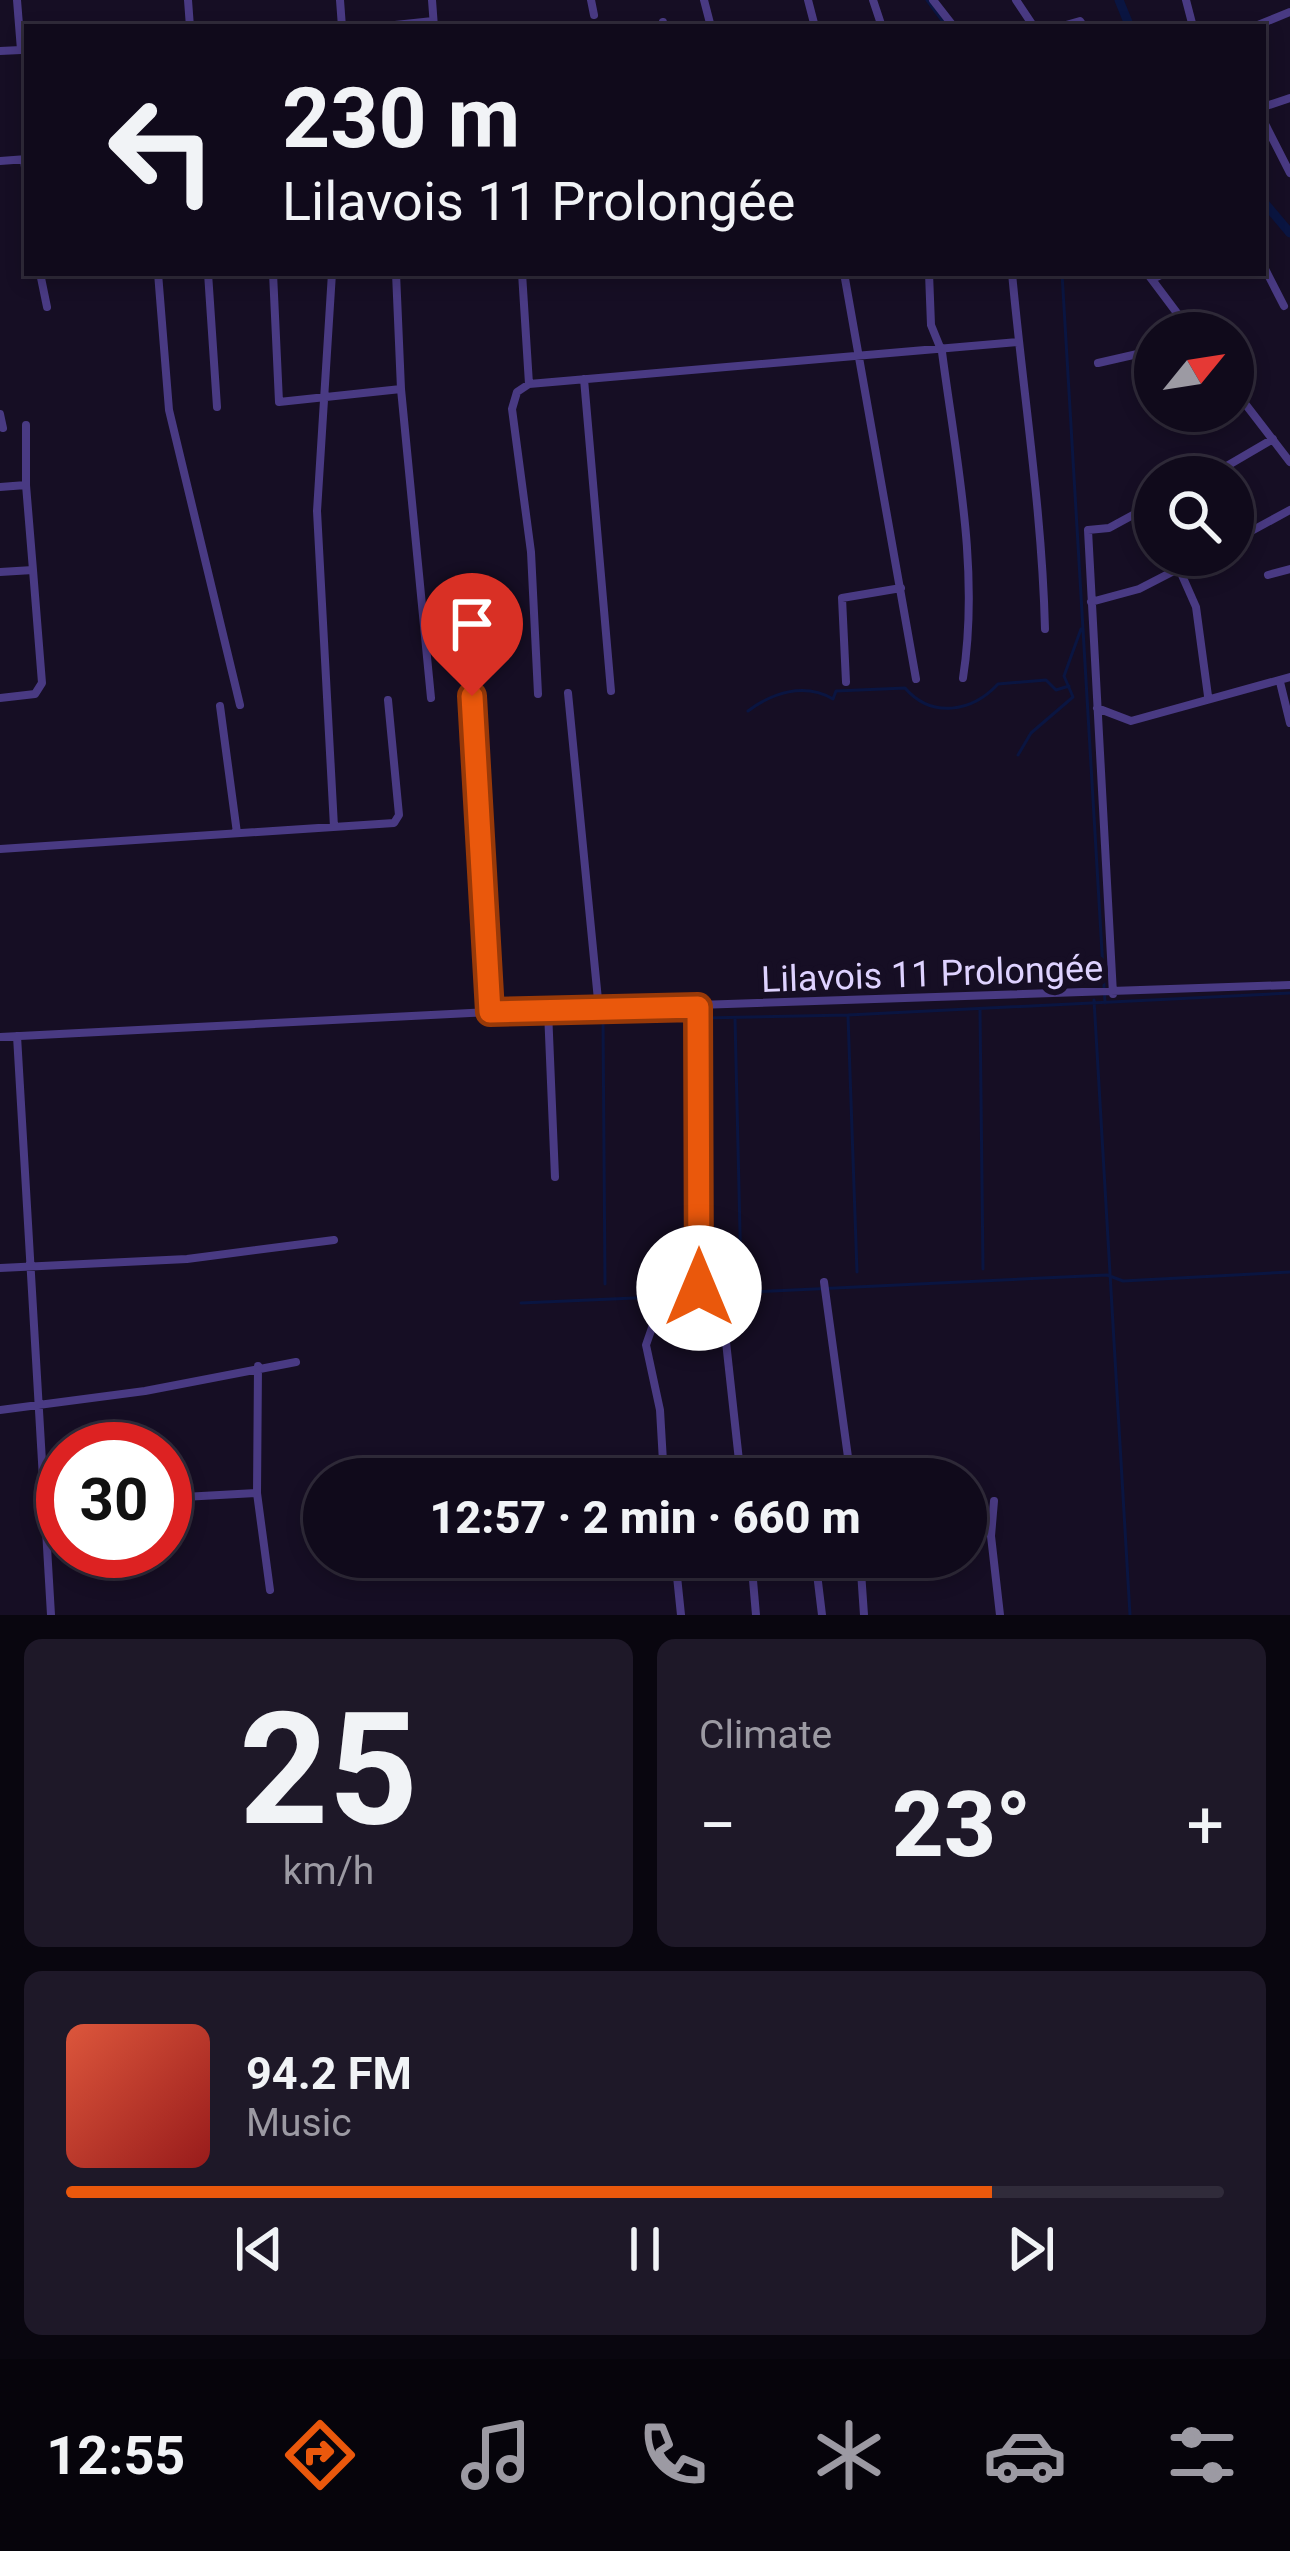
<!DOCTYPE html>
<meta charset="utf-8">
<style>
body{margin:0;font-family:Roboto,sans-serif;background:#1e1828;color:#f1f3f6;height:100vh;display:flex;flex-direction:column;font-size:45px;white-space:nowrap}
*{box-sizing:border-box;margin:0}
p{font-size:39px;color:#9c9aa3}
.icon{flex:none;width:66px;height:66px;fill:none;stroke:currentColor;stroke-width:2;stroke-linecap:round;stroke-linejoin:round}
.map{position:relative;height:1615px;overflow:hidden}
.drawer{display:flex;flex-direction:column;gap:24px;padding:24px;background:#09060f;flex:1}
.drawer>*{flex:none}
.hud{position:absolute;left:24px;top:24px;width:1242px;height:252px;border-radius:0px;box-shadow:0 6px 18px #0003,0 0 0 3px #302b3a;background:#100a1b;color:#f1f3f6;overflow:hidden}
.needle{width:78px;rotate:60deg}
.controls{position:absolute;left:1134px;top:312px;display:grid;gap:24px}
.controls a{display:grid;place-items:center;width:120px;height:120px;border-radius:50%;background:#100a1b;box-shadow:0 6px 18px #0003,0 0 0 3px #302b3a;font-size:60px}
.speed{position:absolute;left:36px;top:1422px;display:flex;gap:24px;font-size:60px;font-weight:700;text-align:center}
.speed>*{display:grid;place-content:center;width:156px;height:156px;border-radius:50%;background:#100a1b;box-shadow:0 6px 18px #0003,0 0 0 3px #302b3a;line-height:1}
.speed .limit{border:18px solid #d22;background:#fff;color:#111}
.pin{position:absolute;display:grid;place-items:center;width:102px;height:102px;color:#fff;margin:-123px -51px;border-radius:50% 50% 50% 0;rotate:-45deg;box-shadow:0 0 12px #0007}
.pin .icon{rotate:45deg}
.me{position:absolute;width:132px;margin:-66px;rotate:0deg;stroke-linejoin:round;filter:drop-shadow(0 0 9px #0008)}
.turn{display:flex;align-items:center;gap:42px;height:252px;padding:0 60px;font-size:54px}
.turn .icon{width:156px;height:156px;stroke-width:2.5}
.turn b{display:block;font-size:84px;line-height:102px}
.big{font-size:90px;font-weight:800;line-height:1.1}
.drawer .widget{flex:1;display:flex;flex-direction:column;justify-content:center;gap:18px;min-width:0;padding:0 42px;border-radius:18px;background:#1e1828}
.drawer .dial{align-items:center;gap:0}
.dial b{font-size:156px;line-height:1}
.song{display:flex;align-items:center;gap:36px}
.cover{width:144px;height:144px;border-radius:18px;background:linear-gradient(135deg,hsl(10 70% 55%),hsl(0 70% 35%))}
.played{height:12px;border-radius:6px;background:linear-gradient(90deg,#ea580c 80%,#302b3a 80%)}
.keys{display:flex;justify-content:space-around;direction:ltr}
.heat{display:flex;justify-content:space-between;align-items:center;font-size:66px;direction:ltr}
.drawer .tiles{flex:1;display:grid;gap:24px;grid-template-columns:1fr 1fr}
.widget:last-child{grid-column:span 2}
.trip{position:absolute;left:303px;top:1458px;width:684px;height:120px;border-radius:60px;background:#100a1b;box-shadow:0 6px 18px #0003,0 0 0 3px #302b3a;font-weight:800;line-height:120px;text-align:center}
.menu{display:flex;height:192px;justify-content:space-around;align-items:center;background:#06040b;color:#9c9aa3}
.menu .icon{width:84px;height:84px}
.menu .current{color:#ea580c}
.menu b{font-size:54px;color:#f1f3f6}
.map>svg:first-child{display:block}
.lines{fill:none;stroke-linecap:round;stroke-linejoin:round}
.stream{stroke:#0a1541;stroke-width:3}
.canal{stroke:#0a1541;stroke-width:9}
.street{stroke:#493a83;stroke-width:8}
.route-casing{stroke:#983908;stroke-width:30}
.route{stroke:#ea580c;stroke-width:21}
.labels{text-anchor:middle;stroke-width:12;stroke-linejoin:round;paint-order:stroke}
.street-label{font-size:36px;fill:#ded2ff;stroke:#160e24}
</style>
<div class="map">
<svg width="1290" height="1615" viewBox="0 0 1290 1615">
<rect width="100%" height="100%" fill="#160e24"/>
<g class="lines">
<path class="stream" d="M927 0 947 27
M1062 273 1105 1003
M748 711C772 693 804 682 833 699L836 691 905 688C932 719 972 712 998 684L1046 680 1056 690 1069 686
M1018 755 1031 733 1073 697 1064 676 1081 629
M1094 1000 1130 1615
M980 1010 983 1269
M848 1016 857 1272
M735 1019 741 1275
M605 1284 603 1020 848 1015 1290 993
M667 1296 1107 1275 1123 1281 1290 1272
M521 1303 657 1297"/>
<path class="canal" d="M1119 0 1130 27
M1263 201 1290 233"/>
<path class="street" d="M188 0 190 27
M340 0 342 27
M432 0 434 27
M591 0 594 15
M704 0 711 27
M808 0 815 27
M873 0 882 27
M933 0 954 27
M1016 0 1034 27
M1186 0 1193 27
M663 22 664 27
M376 27 433 21
M1059 27 1080 21 1084 27
M1253 27 1290 12
M0 51 21 50 17 0
M1263 107 1290 98
M1263 120 1290 173
M24 159 27 185
M0 161 27 159
M1263 265 1284 306
M40 273 47 307
M158 273 169 410 240 705
M208 273 217 407
M273 273 279 402 401 389
M332 273 317 511 334 827
M396 273 401 389 431 698
M522 273 529 384
M844 273 916 679
M929 273 931 325 942 352C956 459 980 570 963 678
M1012 273C1023 393 1042 509 1045 629
M1147 273 1192 333
M1152 279 1165 273
M1098 363 1155 350
M584 379 611 691
M1233 388 1290 462
M0 414 3 428
M26 425V485
M1208 477 1273 439
M0 487 26 485 33 570
M1152 505 1155 518
M1233 541 1290 510
M1173 555 1196 607 1208 696
M0 572 33 570 42 683 35 694 0 698
M1268 575 1290 569
M1091 602 1139 589 1205 555
M846 682 842 598 901 588
M1280 682 1290 723
M568 693 599 1010
M538 694 531 552 512 409 517 392 529 384 1018 342
M473 696 490 1012
M220 706 237 833
M1097 708 1131 721 1290 677
M0 849 394 823 399 815 388 700
M1113 994 1088 530 1109 528 1155 503
M698 1007 699 1289
M548 1011 555 1177
M17 1036 51 1615
M0 1037 490 1012 1290 985
M0 1268 187 1259 334 1240
M824 1282 851 1479
M720 1287 741 1479
M258 1366 257 1493 270 1590
M0 1410 145 1391 296 1362
M664 1479 660 1410 646 1345 665 1290
M165 1498 257 1493
M994 1501 991 1536 1000 1615
M47 1505 63 1503
M675 1557 681 1615
M751 1557 756 1615
M815 1557 822 1615
M860 1557 864 1615"/>
</g>
<g class="lines">
<g class="route-casing">
<path id="route" d="M472 696 490 1012 698 1007 699 1288"/>
</g>
<use href="#route" class="route"/>
</g>
<g class="labels">
<g class="street-label">
<text transform="translate(932 973) rotate(-2)" y="13">Lilavois 11 Prolongée</text>
</g>
</g>
</svg>
<div class="controls">
<a><svg class="needle" viewBox="-14 -14 28 28"><path d="M0-13l5 13h-10z" fill="#e53935"/><path d="M0 13l5-13h-10z" fill="#9c9aa3"/></svg></a>
<a><svg class="icon" aria-label="search" viewBox="0 0 24 24"><circle cx="10" cy="10" r="6"/><path d="M15 15l6 6"/></svg></a>
</div>
<div class="speed"><div class="limit">30</div></div>
<div class="pin" style="left:472px;top:696px;background:#d93025"><svg class="icon" aria-label="arrive" viewBox="0 0 24 24"><path d="M6 21V4h12l-3 4 3 4H6"/></svg></div>
<svg class="me" style="left:699px;top:1288px" viewBox="-20 -20 40 40"><circle r="19" fill="#fff"/><path d="M0-13L10 11 0 6-10 11z" fill="#ea580c"/></svg>
<div class="trip">12:57 · 2 min · 660 m</div>
<div class="hud">
<div class="turn"><svg class="icon" aria-label="left" viewBox="0 0 24 24"><path d="M17 20v-9H6M10 6l-5 5 5 5"/></svg><div><b>230 m</b>Lilavois 11 Prolongée</div></div>
</div>
</div>
<section class="drawer">
<div class="tiles">
<div class="widget dial"><b>25</b><p>km/h</p></div>
<div class="widget"><p>Climate</p>
<div class="heat"><a>−</a><b class="big">23°</b><a>+</a></div>
</div>
<div class="widget">
<div class="song"><i class="cover"></i><div><b>94.2 FM</b><p>Music</p></div></div>
<div class="played"></div>
<div class="keys"><svg class="icon" aria-label="previous" viewBox="0 0 24 24"><path d="M18 5L8 12l10 7zM5 5v14"/></svg><svg class="icon" aria-label="pause" viewBox="0 0 24 24"><path d="M8 5v14M16 5v14"/></svg><svg class="icon" aria-label="next" viewBox="0 0 24 24"><path d="M6 5l10 7-10 7zM19 5v14"/></svg></div>
</div>
</div>
</section>
<nav class="menu">
<b>12:55</b>
<svg class="icon current" aria-label="directions" viewBox="0 0 24 24"><path d="M12 3l9 9-9 9-9-9zM9 14v-3h6M13 9l2 2-2 2"/></svg>
<svg class="icon" aria-label="music" viewBox="0 0 24 24"><path d="M9 18V5l10-2v13"/><circle cx="6" cy="18" r="3"/><circle cx="16" cy="16" r="3"/></svg>
<svg class="icon" aria-label="phone" viewBox="0 0 24 24"><path d="M5 4h4l2 5-3 2q2 4 5 5l2-3 5 2v4C11 20 4 13 5 4z"/></svg>
<svg class="icon" aria-label="climate" viewBox="0 0 24 24"><path d="M12 3v18M4 7l16 10M4 17L20 7"/></svg>
<svg class="icon" aria-label="car" viewBox="0 0 24 24"><path d="M5 17H2v-5l4-1 3-4h7l3 4 3 1v5h-3M9 17h6M6 11h13"/><circle cx="7" cy="17" r="2"/><circle cx="17" cy="17" r="2"/></svg>
<svg class="icon" aria-label="filters" viewBox="0 0 24 24"><path d="M4 7h16M4 17h16"/><circle cx="9" cy="7" r="2"/><circle cx="15" cy="17" r="2"/></svg>
</nav>
